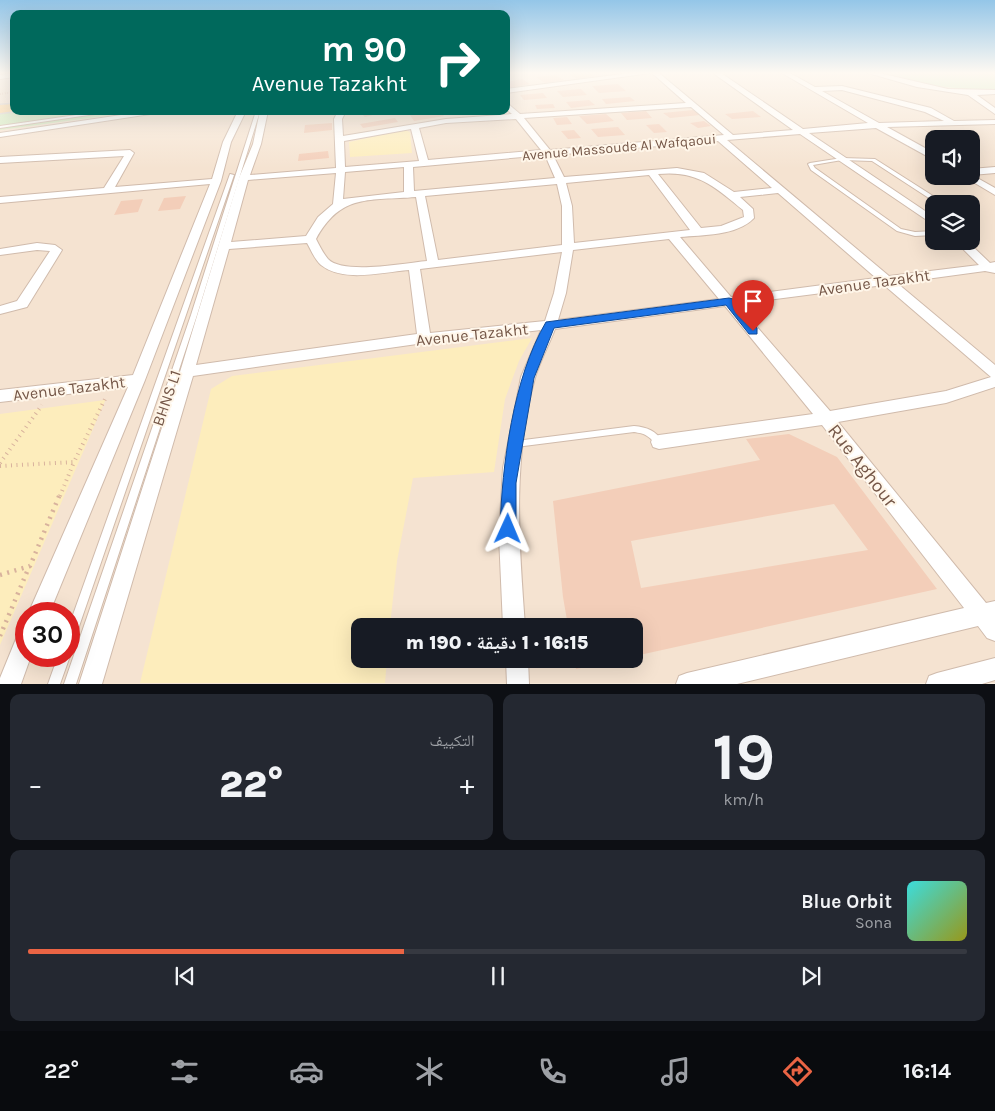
<!DOCTYPE html>
<html lang="ar">
<meta charset="utf-8">
<style>
body{margin:0;font-family:Karla,"Noto Naskh Arabic",sans-serif;background:#242831;color:#f1f3f6;direction:rtl;height:100vh;display:flex;flex-direction:column;font-size:19px;white-space:nowrap}
*{box-sizing:border-box;margin:0}
p{font-size:16px;color:#9ea1a6}
.icon{flex:none;width:28px;height:28px;fill:none;stroke:currentColor;stroke-width:2;stroke-linecap:round;stroke-linejoin:round}
.map{position:relative;height:684px;overflow:hidden;direction:ltr}
.panel{display:flex;flex-direction:column;gap:10px;padding:10px;background:#0d0f14;flex:1}
.panel>*{flex:none}
.banner{position:absolute;left:10px;top:10px;width:500px;height:105px;border-radius:10px;box-shadow:0 5px 20px #0002;direction:rtl;background:#00695c;color:#fff;overflow:hidden}
.buttons{position:absolute;left:925px;top:130px;display:grid;gap:10px}
.buttons a{display:grid;place-items:center;width:55px;height:55px;border-radius:10px;background:#171b24;box-shadow:0 5px 20px #0002;font-size:25px}
.speed{position:absolute;left:15px;top:602px;display:flex;gap:10px;font-size:25px;font-weight:700;text-align:center}
.speed>*{display:grid;place-content:center;width:65px;height:65px;border-radius:50%;background:#171b24;box-shadow:0 5px 20px #0002;line-height:1}
.speed .limit{border:8px solid #d22;background:#fff;color:#111}
.pin{position:absolute;display:grid;place-items:center;width:42px;height:42px;color:#fff;margin:-51px -21px;border-radius:50% 50% 50% 0;rotate:-45deg;box-shadow:0 0 5px #0007}
.pin .icon{rotate:45deg}
.me{position:absolute;width:55px;margin:-28px;rotate:1deg;stroke-linejoin:round;filter:drop-shadow(0 0 4px #0008)}
.turn{display:flex;align-items:center;gap:18px;height:105px;padding:0 20px;font-size:22px}
.turn .icon{width:65px;height:65px;stroke-width:2.5}
.turn b{display:block;font-size:35px;line-height:42px}
.big{font-size:38px;font-weight:800;line-height:1.1}
.panel .tile{flex:1;display:flex;flex-direction:column;justify-content:center;gap:8px;min-width:0;padding:0 18px;border-radius:10px;background:#242831}
.panel .dial{align-items:center;gap:0}
.dial b{font-size:65px;line-height:1}
.song{display:flex;align-items:center;gap:15px}
.cover{width:60px;height:60px;border-radius:8px;background:linear-gradient(135deg,hsl(180 70% 55%),hsl(60 70% 35%))}
.played{height:5px;border-radius:2px;background:linear-gradient(90deg,#ea6444 40%,#363941 40%)}
.keys{display:flex;justify-content:space-around;direction:ltr}
.heat{display:flex;justify-content:space-between;align-items:center;font-size:28px;direction:ltr}
.panel .tiles{flex:1;display:grid;gap:10px;grid-template-columns:1fr 1fr}
.tile:last-child{grid-column:span 2}
.trip{position:absolute;left:351px;top:618px;width:292px;height:50px;border-radius:10px;background:#171b24;box-shadow:0 5px 20px #0002;font-weight:800;line-height:50px;text-align:center;direction:rtl}
.tabs{display:flex;height:80px;justify-content:space-around;align-items:center;background:#090b0e;color:#9ea1a6}
.tabs .icon{width:35px;height:35px}
.tabs .selected{color:#ea6444}
.tabs b{font-size:22px;color:#f1f3f6}
.map>svg:first-child{display:block}
.residential{fill:#f5e3d1;fill-rule:evenodd}
.green{fill:#d3ebc1}
.sand{fill:#fdedbc}
.building{fill:#f3ceb9;fill-rule:evenodd}
.lines{fill:none;stroke-linecap:round;stroke-linejoin:round}
.lane-casing{stroke:#d0bbac;stroke-width:2}
.street-casing{stroke:#d0bbac;stroke-width:2}
.primary-casing{stroke:#dbd3cf;stroke-width:3}
.path-far2{stroke:#d8b29d;stroke-width:2;stroke-dasharray:0.5 2;stroke-linecap:butt}
.path-far1{stroke:#d8b29d;stroke-width:4;stroke-dasharray:1 4.5;stroke-linecap:butt}
.path{stroke:#d8b29d;stroke-width:4.5;stroke-dasharray:2 5.5;stroke-linecap:butt}
.lane{fill:#fff;fill-rule:evenodd}
.street{fill:#fff;fill-rule:evenodd}
.primary{fill:#fdd599;fill-rule:evenodd}
.route{fill:#1a73e8;stroke:#114b97}
.labels{text-anchor:middle;stroke-width:4;stroke-linejoin:round;paint-order:stroke}
.far-street-label{font-size:14px;fill:#755748;stroke:#fff6e9}
.street-label{font-size:16px;fill:#755748;stroke:#fff6e9}
.near-street-label{font-size:19px;fill:#755748;stroke:#fff6e9}
</style>
<div class="map">
<svg width="995" height="684" viewBox="0 0 995 684">
<rect width="100%" height="100%" fill="#fdf2e3"/>
<path class="residential" d="M0 73H14V111H506V73H995V683L0 684ZM934 139H971V176H934ZM934 204H971V241H934ZM26 614H69V656H26ZM360 626H635V659H360Z"/>
<path class="green" d="M876 73H995V90C953 91 916 82 876 73Z
M14 109V111H141L0 130V111Z"/>
<path class="sand" d="M405 130 410 132 412 153 350 157 349 142Z
M532 338 519 361 505 399 494 472 413 478 397 561 390 626H360V659H387L385 683H140L211 389 232 376Z
M105 400V401L0 645V414Z"/>
<path class="building" d="M567 73H590L595 76 577 79Z
M555 75 564 80 545 83 536 77Z
M522 79 530 84 510 88 506 85V82Z
M618 84 626 91 599 93 592 86Z
M581 89 587 95 563 97 557 91Z
M543 93 547 98 524 100 520 95Z
M630 97 635 101 606 104 602 99Z
M589 100 595 105 571 108 566 102Z
M553 104 555 108 537 109 535 105Z
M693 110 700 115 670 118 663 113Z
M388 111 365 117 360 112 363 111Z
M439 111 444 116 414 121 410 115Z
M646 111 652 118 627 120 621 113Z
M753 111 761 117 732 119 725 114Z
M606 114 614 121 587 124 579 116Z
M567 117 572 124 557 125 553 118Z
M395 118 398 122 363 128 360 124Z
M704 121 711 126 698 128 690 123Z
M332 123V130L304 133 305 125Z
M659 124 667 132 654 133 646 125Z
M618 127 625 135 598 137 591 129Z
M574 130 581 138 568 139 561 131Z
M328 151 329 158 298 161 299 154Z
M186 196 180 209 158 211 164 198Z
M143 199 138 212 114 215 121 201Z
M789 434 837 457 937 589 635 656V626H568L563 597 553 501 760 460 746 439ZM834 504 868 550 641 588 631 541Z
M574 659H621V660L576 669Z"/>
<g class="lines">
<g class="lane-casing">
<path id="lane" d="M104 111H116L0 128V126Z
M256 111H260L197 315 76 684H64L191 315Z
M842 158 875 159 944 203V204H938L872 161 842 160 813 165 815 168 901 229 915 232 934 231V235L915 236 897 231 811 170 808 164 810 163Z
M230 174 234 175 74 641 73 645 69 646V626Z
M971 220 973 221 979 228 971 232V228L973 227 971 226Z
M634 426C647 427 656 431 663 442L662 444C653 445 654 440 647 436 643 433 639 433 634 432L516 447 513 446 512 444 513 442 516 441Z
M69 654 70 656 60 684H48L58 656H69Z"/>
</g>
<g class="street-casing">
<path id="street" d="M14 73V77L0 79V75Z
M630 73H650L506 93V89Z
M652 73H659L733 135 793 130 713 73H721L803 129 868 123 782 73H790L815 87 842 86 931 108 954 121 995 120V124L887 127 934 153V160L876 128 809 133 934 217V225L800 134 727 140 889 276 979 265 955 241H967L990 263 995 262V273L985 271 897 283 995 365V387L946 403 838 422 986 603 995 601V641L987 638 978 626 737 684H676L679 676 687 673 964 608 822 425 659 449 653 447 651 442 653 437 659 435 813 414 725 306 555 329C549 345 540 361 535 378 512 462 519 542 525 626H503L499 536 503 468 521 377 541 330 424 343 193 376 102 684H79L180 372 239 178 253 144 260 111H268L261 144 250 175 336 168 334 119 338 111H346L342 119 343 136 446 119 512 114 506 109V102L520 114 686 103ZM842 90 925 112 944 121 879 123 822 91ZM691 107 724 135 550 150 524 118ZM516 119 541 150 428 160 419 128 446 123ZM411 129 419 161 345 167 344 141ZM718 141 772 188 734 192 704 173 677 168 564 177 553 155ZM545 155 555 178 414 191 413 167ZM404 167V192L343 199 345 172ZM336 173 333 204 318 217 306 236 231 242 248 180ZM658 174C697 170 714 186 743 210L744 217 721 226 701 228ZM649 175 690 230 574 243 572 206 566 183ZM557 184 562 206V245L438 260 425 196ZM778 193 876 278 731 297 680 237C702 235 737 236 754 218L753 209 740 197ZM416 197 427 261C406 263 343 275 328 259 323 253 319 245 316 239 341 193 370 201 416 197ZM669 239 719 299 558 320 566 293 573 250ZM307 243C311 250 315 260 321 265 344 283 383 272 409 270L417 334 196 365 229 249ZM562 252 554 293 545 321 430 333 420 269ZM884 285 991 377 946 391 830 411 737 304Z
M868 73H879L948 89 995 90V94L977 95 995 108V114L968 95 917 87Z
M148 111H170L0 137V133Z
M238 111H246L231 142 221 181 145 380 49 614H28L128 387 0 402V390L133 375 210 184 0 203V197L104 188 124 156 0 163V157L130 150 134 153 115 187 212 179 223 142Z
M995 167V173L972 175 995 188V195L963 176H971V169Z
M37 243 55 245 62 250 27 307 0 314V306L17 301 50 251 37 250 0 255V249Z
M26 631V656H31L21 684H0V678L18 634Z
M995 658V680L982 684H926L929 676 937 673Z
M506 659H528L529 684H507Z"/>
</g>
<g class="primary-casing">
<path id="primary" d="M14 104V111L0 113V105Z"/>
</g>
<path class="path-far2" d="M0 94 14 92
M21 113 32 111"/>
<path class="path-far1" d="M0 463 42 405
M0 466 74 462 106 397
M60 496 74 462"/>
<path class="path" d="M0 575 30 566 60 494
M0 636 29 567"/>
<use href="#lane" class="lane"/>
<use href="#street" class="street"/>
<use href="#primary" class="primary"/>
</g>
<linearGradient id="sky" x2="0" y2="1"><stop stop-color="#94c6e8"/><stop offset="0.43" stop-color="#fef9f2"/><stop offset="1" stop-color="#fef9f2" stop-opacity="0"/></linearGradient>
<rect width="995" height="169" fill="url(#sky)"/>
<path class="route" d="M729 298 733 299 757 328V334H749L726 305 554 328 534 378 516 483V529L513 534 508 536 502 534 500 529C502 465 513 378 546 322Z"/>
<g class="labels">
<g class="far-street-label">
<text transform="translate(619 147) rotate(-5)" y="5">Avenue Massoude Al Wafqaoui</text>
</g>
<g class="street-label">
<text transform="translate(874 282) rotate(-8)" y="6">Avenue Tazakht</text>
<text transform="translate(472 334) rotate(-6)" y="6">Avenue Tazakht</text>
<text transform="translate(69 388) rotate(-7)" y="6">Avenue Tazakht</text>
<text transform="translate(166 398) rotate(-71)" y="6">BHNS L1</text>
</g>
<g class="near-street-label">
<text transform="translate(863 465) rotate(52)" y="7">Rue Aghour</text>
</g>
</g>
</svg>
<div class="buttons">
<a><svg class="icon" aria-label="sound" viewBox="0 0 24 24"><path d="M4 9h4l5-4v14l-5-4H4zM17 9q2 3 0 6"/></svg></a>
<a><svg class="icon" aria-label="layers" viewBox="0 0 24 24"><path d="M12 4l9 5-9 5-9-5zM3 14l9 5 9-5"/></svg></a>
</div>
<div class="speed"><div class="limit">30</div></div>
<div class="pin" style="left:753px;top:331px;background:#d93025"><svg class="icon" aria-label="arrive" viewBox="0 0 24 24"><path d="M6 21V4h12l-3 4 3 4H6"/></svg></div>
<svg class="me" style="left:508px;top:529px" viewBox="-20 -20 40 40"><path d="M0-17L14 15 0 8-14 15z" fill="#1a73e8" stroke="#fff" stroke-width="4"/></svg>
<div class="trip">16:15 · 1 دقيقة · 190 m</div>
<div class="banner">
<div class="turn"><svg class="icon" aria-label="right" viewBox="0 0 24 24"><path d="M7 20v-9h11M14 6l5 5-5 5"/></svg><div><b>90 m</b>Avenue Tazakht</div></div>
</div>
</div>
<section class="panel">
<div class="tiles">
<div class="tile dial"><b>19</b><p>km/h</p></div>
<div class="tile"><p>التكييف</p>
<div class="heat"><a>−</a><b class="big">22°</b><a>+</a></div>
</div>
<div class="tile">
<div class="song"><i class="cover"></i><div><b>Blue Orbit</b><p>Sona</p></div></div>
<div class="played"></div>
<div class="keys"><svg class="icon" aria-label="previous" viewBox="0 0 24 24"><path d="M18 5L8 12l10 7zM5 5v14"/></svg><svg class="icon" aria-label="pause" viewBox="0 0 24 24"><path d="M8 5v14M16 5v14"/></svg><svg class="icon" aria-label="next" viewBox="0 0 24 24"><path d="M6 5l10 7-10 7zM19 5v14"/></svg></div>
</div>
</div>
</section>
<nav class="tabs">
<b>16:14</b>
<svg class="icon selected" aria-label="directions" viewBox="0 0 24 24"><path d="M12 3l9 9-9 9-9-9zM9 14v-3h6M13 9l2 2-2 2"/></svg>
<svg class="icon" aria-label="music" viewBox="0 0 24 24"><path d="M9 18V5l10-2v13"/><circle cx="6" cy="18" r="3"/><circle cx="16" cy="16" r="3"/></svg>
<svg class="icon" aria-label="phone" viewBox="0 0 24 24"><path d="M5 4h4l2 5-3 2q2 4 5 5l2-3 5 2v4C11 20 4 13 5 4z"/></svg>
<svg class="icon" aria-label="climate" viewBox="0 0 24 24"><path d="M12 3v18M4 7l16 10M4 17L20 7"/></svg>
<svg class="icon" aria-label="car" viewBox="0 0 24 24"><path d="M5 17H2v-5l4-1 3-4h7l3 4 3 1v5h-3M9 17h6M6 11h13"/><circle cx="7" cy="17" r="2"/><circle cx="17" cy="17" r="2"/></svg>
<svg class="icon" aria-label="filters" viewBox="0 0 24 24"><path d="M4 7h16M4 17h16"/><circle cx="9" cy="7" r="2"/><circle cx="15" cy="17" r="2"/></svg>
<b>22°</b>
</nav>
